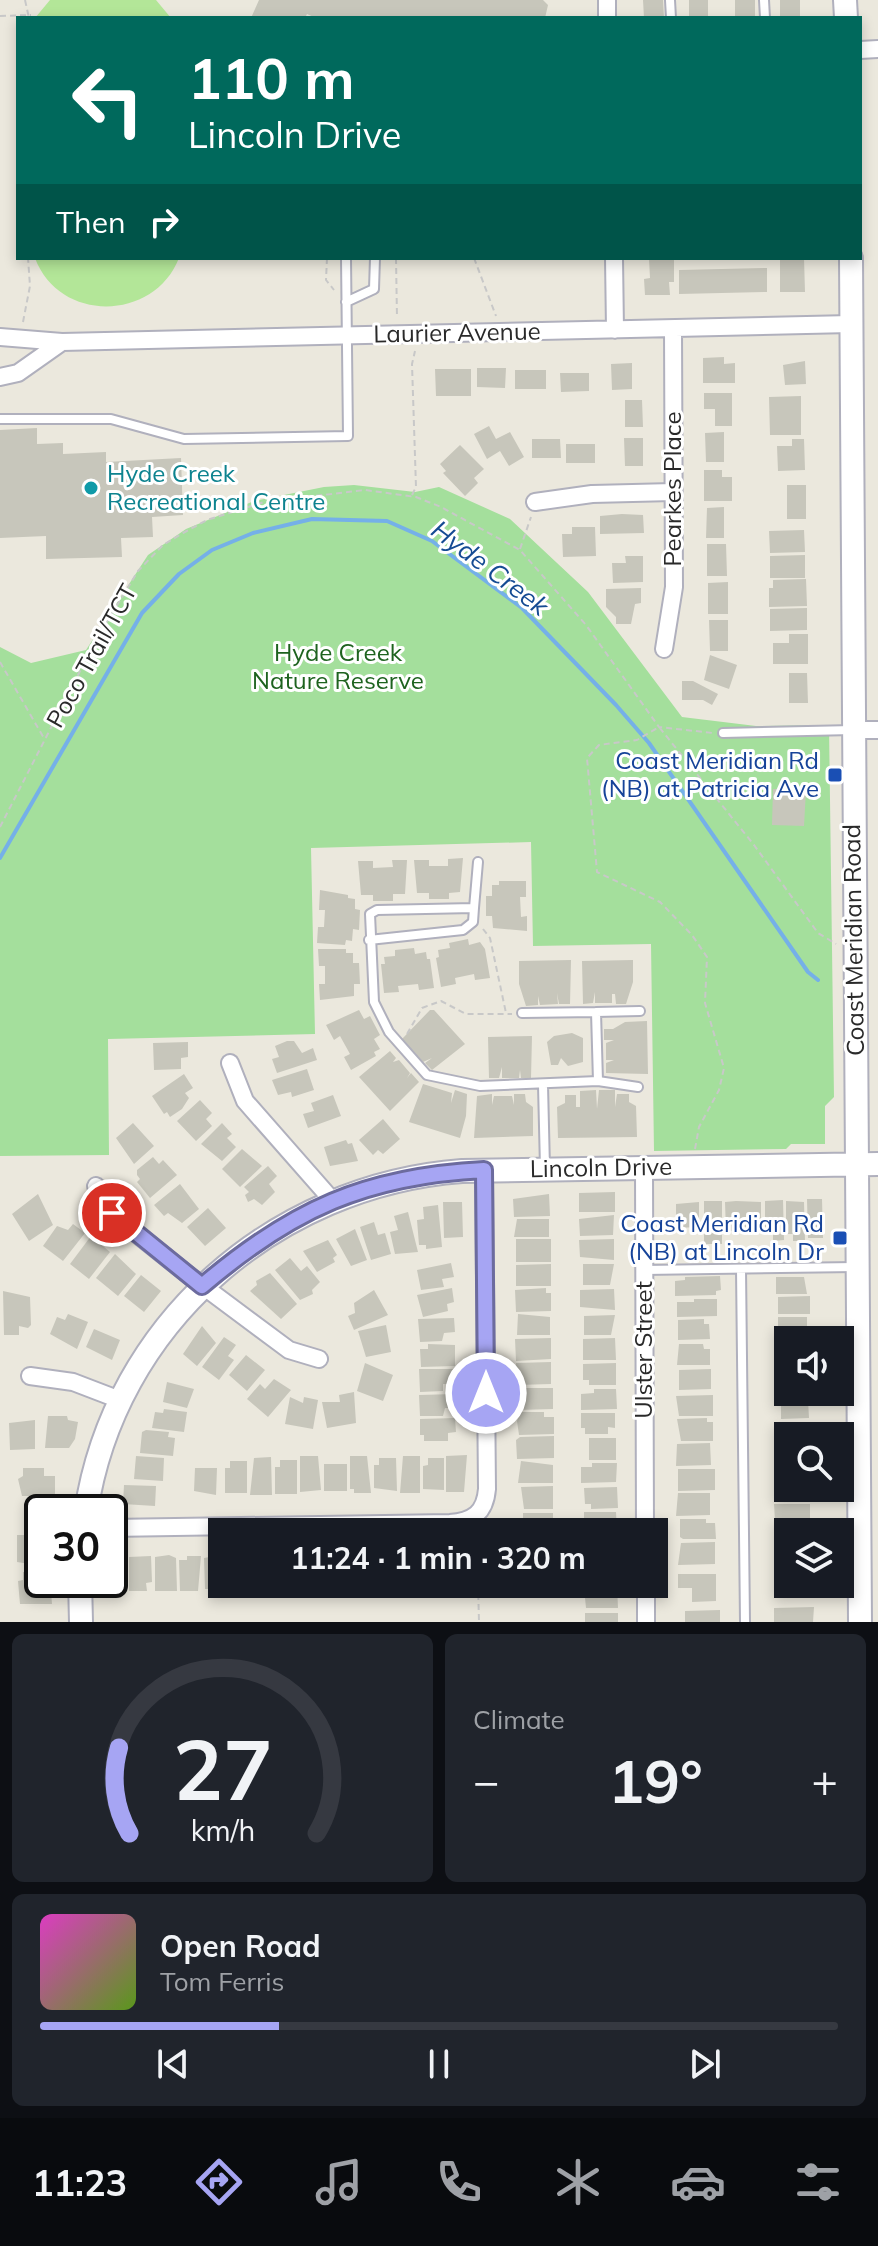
<!DOCTYPE html>
<meta charset="utf-8">
<style>
body{margin:0;font-family:Mulish,sans-serif;background:#20242c;color:#f1f3f6;height:100vh;display:flex;flex-direction:column;font-size:30px;white-space:nowrap}
*{box-sizing:border-box;margin:0}
p{font-size:26px;color:#9ea1a6}
.icon{flex:none;width:44px;height:44px;fill:none;stroke:currentColor;stroke-width:2;stroke-linecap:round;stroke-linejoin:round}
.map{position:relative;height:1622px;overflow:hidden}
.drawer{display:flex;flex-direction:column;gap:12px;padding:12px;background:#0d0f14;flex:1}
.drawer>*{flex:none}
.banner{position:absolute;left:16px;top:16px;width:846px;height:244px;border-radius:0px;box-shadow:0 4px 12px #0003;background:#00695c;color:#fff;overflow:hidden}
.buttons{position:absolute;left:774px;top:1326px;display:grid;gap:16px}
.buttons a{display:grid;place-items:center;width:80px;height:80px;border-radius:0px;background:#171b24;box-shadow:0 4px 12px #0003;font-size:40px}
.speed{position:absolute;left:24px;top:1494px;display:flex;gap:16px;font-size:40px;font-weight:700;text-align:center}
.speed>*{display:grid;place-content:center;width:104px;height:104px;border-radius:50%;background:#171b24;box-shadow:0 4px 12px #0003;line-height:1}
.speed .limit{border:4px solid #111;border-radius:12px;background:#fff;color:#111}
.pin{position:absolute;display:grid;place-items:center;width:68px;height:68px;color:#fff;margin:-34px;border:4px solid #fff;border-radius:50%;box-shadow:0 2px 8px #0007}
.me{position:absolute;width:88px;margin:-44px;rotate:0deg;stroke-linejoin:round;filter:drop-shadow(0 0 6px #0008)}
.turn{display:flex;align-items:center;gap:28px;height:168px;padding:0 40px;font-size:36px}
.turn .icon{width:104px;height:104px;stroke-width:2.5}
.turn b{display:block;font-size:56px;line-height:68px}
.then{display:flex;align-items:center;height:76px;padding:0 40px;background:#0003;gap:16px;font-size:30px}
.big{font-size:60px;font-weight:700;line-height:1.1}
.drawer .card{flex:1;display:flex;flex-direction:column;justify-content:center;gap:12px;min-width:0;padding:0 28px;border-radius:12px;background:#20242c}
.drawer .dial{align-items:center;gap:0}
.dial svg{height:208px;overflow:visible;fill:none;stroke:#363941;stroke-width:7;stroke-linecap:round;text-anchor:middle}
.dial text{fill:#f1f3f6;stroke:none}
.song{display:flex;align-items:center;gap:24px}
.cover{width:96px;height:96px;border-radius:12px;background:linear-gradient(135deg,hsl(310 70% 55%),hsl(90 70% 35%))}
.played{height:8px;border-radius:4px;background:linear-gradient(90deg,#a6a5f3 30%,#363941 30%)}
.keys{display:flex;justify-content:space-around;direction:ltr}
.heat{display:flex;justify-content:space-between;align-items:center;font-size:44px;direction:ltr}
.drawer .tiles{flex:1;display:grid;gap:12px;grid-template-columns:1fr 1fr}
.card:last-child{grid-column:span 2}
.trip{position:absolute;left:208px;top:1518px;width:460px;height:80px;border-radius:0px;background:#171b24;box-shadow:0 4px 12px #0003;font-weight:700;line-height:80px;text-align:center}
.dock{display:flex;height:128px;justify-content:space-around;align-items:center;background:#090b0e;color:#9ea1a6}
.dock .icon{width:56px;height:56px}
.dock .current{color:#a6a5f3}
.dock b{font-size:36px;color:#f1f3f6}
.map>svg:first-child{display:block}
.green{fill:#a4df9c}
.pitch{fill:#b3e698}
.lines{fill:none;stroke-linecap:round;stroke-linejoin:round}
.stream{stroke:#75b0e8;stroke-width:4}
.building{fill:#c7c6bb}
.lane-casing{stroke:#b0b0bd;stroke-width:12}
.street-casing{stroke:#b0b0bd;stroke-width:20}
.secondary-casing{stroke:#b0b0bd;stroke-width:26}
.path{stroke:#c8c8c8;stroke-width:2;stroke-dasharray:6 4;stroke-linecap:butt}
.lane{stroke:#fff;stroke-width:8}
.street{stroke:#fff;stroke-width:16}
.secondary{stroke:#fff;stroke-width:22}
.route-casing{stroke:#6c6b9e;stroke-width:20}
.route{stroke:#a6a5f3;stroke-width:14}
.culture-dot{fill:#0f9aa8;stroke:#fff;stroke-width:3}
.transit-dot{fill:#1a4fb4;stroke:#fff;stroke-width:3}
.labels{text-anchor:middle;stroke-width:6;stroke-linejoin:round;paint-order:stroke}
.street-label{font-size:24px;fill:#2a2a2a;stroke:#fff}
.culture-label{font-size:24px;fill:#0d838f;stroke:#fff;text-anchor:start}
.park-label{font-size:24px;fill:#1e631f;stroke:#fff}
.transit-label{font-size:24px;fill:#164399;stroke:#fff;text-anchor:end}
.water-label{font-size:26px;font-style:italic;fill:#154b93;stroke:#fff}
</style>
<div class="map">
<svg width="878" height="1622" viewBox="0 0 878 1622">
<rect width="100%" height="100%" fill="#ebe8dd"/>
<path class="green" d="M354 485 415 492 439 487 510 519 588 592 682 717 756 726 829 725 834 1097 825 1106V1144H791L786 1149 654 1151 651 944 533 946 531 842 311 848 315 1034 108 1039 109 1155 0 1156V647L31 663 86 650 148 555 186 529 254 501 324 487Z"/>
<path class="pitch" d="M50 0H156L171 18H35Z
M35 258H179C154 322 59 323 35 258Z"/>
<g class="lines">
<path class="stream" d="M0 858 142 613 179 574 212 550 253 533 312 519 387 521 432 541 522 608 616 705 649 743 808 972 818 980"/>
</g>
<path class="building" d="M259 0H543L548 5 545 18H316L307 14 305 18H251Z
M643 0H663L664 18H644Z
M689 0H708V18H689Z
M735 0H755V18H735Z
M780 0H800V18H780Z
M649 258H674V282H669L670 295H645L644 279 650 278Z
M780 258H804L805 292H780Z
M767 268V292L679 294V270Z
M724 357V364L735 363V383H703V358Z
M805 361 806 384 785 385 783 365Z
M632 363V389L612 390 611 364Z
M477 368H506L505 388 477 387Z
M435 369H471V396H436Z
M515 370H546V389H515Z
M560 373H589V391L561 392Z
M704 393H732V426H715V409H704Z
M801 396V435H770L769 397Z
M625 400H642L643 427H625Z
M489 426 496 439 510 432 524 457 509 466 500 451 487 459 474 434Z
M37 428V444L63 443V454L106 452V462L181 458 183 515 152 517 153 537 121 538 122 557 46 559V536L0 538V430Z
M724 432V462H706L705 433Z
M624 438H643V466H625Z
M532 439H560L561 458H532Z
M792 439H804L805 470 778 471 777 446H792Z
M566 444H595V463H566Z
M460 445 484 469 474 478 478 483 465 496 443 473 446 471 440 464Z
M704 470H722V477H732V501H704Z
M787 485H806V519H787Z
M724 507V538H706L707 508Z
M622 514 643 515 644 533 600 534V516Z
M572 527H595L596 556 563 557 562 534H572Z
M804 530 805 552 770 553 769 531Z
M707 544H726L727 576H707Z
M805 555V578H770V556Z
M625 556H643V582L613 583 612 563H626Z
M806 579 807 606 769 607V588H773V580Z
M728 582V614H708V583Z
M641 588V603L635 604 631 624H616V617L606 607V589Z
M807 608V630L770 631V609Z
M709 620H728V651H710Z
M789 634H808V664H773V643H789Z
M710 655 737 665 729 689 704 680Z
M789 673H807L808 703H789Z
M682 681H693L718 694 712 705 703 700H682Z
M773 789 806 790 804 826 772 825Z
M463 858 460 892 449 893V899H429V893H417L414 860H429V866H448V859Z
M392 860H407L405 894H393V901H373V895H361L358 861H373V868L393 867Z
M499 881H526V897H520L521 917 527 916V931L493 928 492 916H486V896H492V885H499Z
M320 890 348 895V898L355 899V909L360 910 359 930 353 929 352 941 346 940 345 945 317 943 318 927H324L325 910H319Z
M468 939 469 945 480 942 485 949 490 978 475 980 474 974 455 978 456 984 441 987 436 958 439 957 438 950 450 948 449 943Z
M414 948 415 954 426 952 427 959H430L434 988 419 990 418 984 398 986 399 992 384 993 381 964H385L384 957 395 956V950Z
M318 949H346V953H353V963H359L360 984H354V996L320 1000 319 984H325V966H319Z
M571 960 570 1004H559L557 993 558 1004 540 1005 538 996V1005L526 1006 519 984V961Z
M633 960V982L626 1004H616L615 994H612V1003H595V992L593 1003 583 1004 582 961Z
M359 1010 364 1019 370 1016 380 1035 374 1039 380 1049 374 1052 376 1056 351 1070 344 1057 350 1054 340 1036 334 1040 326 1025Z
M430 1010H434L465 1044 432 1070 425 1063 432 1058 423 1062 402 1039Z
M647 1021 648 1074 606 1073V1063L614 1060H606V1043L614 1040H604V1029H613L625 1022Z
M572 1033 583 1038V1062L568 1066 561 1058 558 1065H551L547 1042 554 1036Z
M532 1036 531 1078H521L520 1070 519 1078H502V1067L499 1078H489L488 1037Z
M287 1041H294L302 1053 313 1048 317 1060 277 1073 272 1059 279 1057 275 1046Z
M188 1042V1057L181 1058V1069L154 1070 153 1043Z
M390 1051 396 1058 393 1062 399 1060 410 1073 407 1078 411 1073 419 1082 390 1111 359 1077Z
M307 1069 314 1090 292 1097 291 1092 278 1095 272 1080Z
M184 1074 193 1088 185 1093 189 1098 182 1109 170 1117 167 1112 164 1114 152 1096Z
M423 1084 452 1093 451 1103 455 1090 467 1094 466 1116 460 1138 409 1122Z
M596 1090 597 1109 599 1090H615V1107L617 1094H629V1102L636 1106 637 1137 558 1138 557 1107 565 1103V1095H576V1107H580V1091Z
M492 1094V1105L494 1096H512L514 1105V1094H525L526 1102 533 1107V1136L474 1138 477 1096Z
M333 1095 341 1116 308 1128 303 1114 314 1111 311 1103Z
M200 1100 212 1113 206 1119 212 1126 196 1141 177 1121Z
M383 1119 400 1139 383 1154 378 1150 373 1155 359 1140Z
M133 1123 154 1146 134 1164 116 1138Z
M222 1123 232 1134 227 1138 236 1147 222 1161 201 1144Z
M346 1140 348 1144 352 1143 358 1161 330 1166 324 1147Z
M242 1149 262 1166 240 1187 222 1169Z
M153 1157 159 1164 163 1160 177 1175 150 1198 137 1182 140 1179 137 1175V1170Z
M268 1166 277 1176 269 1184 275 1192 262 1205 254 1199 248 1202 245 1195 249 1192 244 1187Z
M180 1184 199 1209 182 1223 168 1213 164 1216 154 1205Z
M615 1192V1212H579V1193Z
M38 1194 53 1225 29 1241 12 1214Z
M549 1194 550 1216 514 1217 513 1199Z
M807 1199H822L823 1238H808Z
M783 1200 784 1240 773 1241V1234H765V1201Z
M704 1201H722V1244H704Z
M736 1201 761 1202V1230L726 1231 725 1202Z
M786 1201 804 1202 805 1241H793V1234H786Z
M443 1202H462L463 1237 444 1238Z
M699 1202V1227L676 1228V1204Z
M438 1205 442 1247 426 1249V1245H419L417 1220 424 1219 423 1207Z
M208 1208 226 1228 205 1246 187 1227Z
M408 1212 418 1252 395 1254 390 1232 398 1230 394 1216Z
M614 1215 613 1235 580 1236 579 1219Z
M517 1219H549V1237H514Z
M374 1222 378 1235 385 1233 391 1254 371 1260 360 1227Z
M73 1224 85 1233 63 1261 43 1246 57 1226 68 1230Z
M355 1229 367 1260 351 1266 336 1239Z
M91 1236 110 1252 89 1279 70 1264Z
M516 1239H551V1262H516Z
M614 1239V1260L580 1257 579 1240Z
M328 1240 337 1255 333 1258 335 1262 317 1272 303 1251Z
M115 1254 136 1274 118 1296 96 1278Z
M290 1258 301 1271 307 1266 320 1282 312 1290 313 1294 300 1300 275 1270Z
M451 1263 454 1277 442 1279 444 1287 421 1290 417 1270Z
M551 1264V1286H516V1265Z
M583 1264H614L610 1285H583Z
M270 1273 297 1304 281 1319 250 1291 257 1285 256 1281Z
M141 1275 161 1291 144 1312 124 1296Z
M720 1276 721 1290 716 1291V1295L675 1296V1281L685 1280V1277Z
M776 1277H804L807 1294H776Z
M452 1288 454 1302 447 1304 448 1311 423 1317 417 1295Z
M546 1288V1293H551V1311L516 1312 515 1290Z
M614 1289 615 1310 580 1307V1290Z
M374 1290 388 1315 354 1330 348 1316 355 1313 354 1303Z
M3 1291 30 1297 31 1325 28 1328 19 1326V1335H4Z
M810 1296V1314H778V1297Z
M694 1299H717V1316L677 1317V1302H694Z
M68 1314 88 1322 77 1349 50 1334 57 1317 65 1320Z
M518 1314 550 1317V1335H517Z
M615 1315 611 1335H584V1316Z
M778 1317H807V1335L778 1336Z
M454 1318 455 1332 444 1333 442 1341 420 1342 418 1319Z
M704 1319V1324H709L710 1339 678 1340V1320Z
M386 1325 391 1352 366 1357 358 1331Z
M202 1326 216 1343 197 1366 183 1354Z
M94 1329 120 1340 112 1360 86 1347Z
M224 1337 236 1345 228 1356 234 1360 219 1380 202 1367Z
M551 1338V1359L516 1361 515 1339Z
M615 1338 616 1360H583V1339Z
M428 1344 455 1345V1366L421 1367 420 1349H428Z
M679 1344H703L704 1349H710V1365H677Z
M246 1355 265 1370 247 1391 229 1375Z
M551 1362V1384L517 1385 516 1363Z
M365 1363 393 1375 383 1401 357 1391Z
M616 1363V1385H589V1380H583V1364Z
M419 1369H456V1384H443V1391L420 1392Z
M711 1369V1389L679 1390V1370Z
M274 1379 291 1390 268 1417 247 1399 260 1384 265 1389Z
M783 1379H788V1392H812V1398H784Z
M167 1382 194 1389 187 1408 163 1402Z
M519 1388H553V1409L518 1410Z
M594 1389H616L617 1409 581 1410V1394L594 1393Z
M354 1392 356 1423 327 1428 322 1402H340L339 1395Z
M455 1394V1408H445L443 1416H420L419 1395Z
M713 1395V1416H679L676 1396Z
M290 1397 303 1403 304 1397 318 1400 313 1429 285 1424Z
M781 1400H808L809 1418 781 1419Z
M164 1409 187 1412 184 1432 152 1428 155 1412 163 1413Z
M521 1412H544V1417H554V1434L519 1435 517 1421Z
M581 1413H615V1428L608 1427V1434H585V1428H581Z
M48 1416H67L68 1420 78 1422 75 1439 69 1448H45Z
M455 1418 456 1432 448 1433V1441H424V1435H420V1419Z
M707 1418V1422H713V1441H681L677 1419Z
M35 1420V1449L10 1450 9 1423Z
M777 1422H810V1436L777 1439Z
M146 1430 169 1432 168 1437 175 1438 173 1456 140 1453 142 1432Z
M554 1436V1458L517 1459 516 1440 520 1437Z
M589 1438H616V1460H589Z
M710 1443 711 1465 676 1466 677 1444Z
M467 1455 464 1492H446V1456Z
M136 1456 164 1458 163 1481 134 1479Z
M300 1456H318L321 1490 300 1492Z
M350 1456H367L371 1493H354V1489H350Z
M403 1456H420V1493H400Z
M271 1457 272 1495H250L254 1458Z
M379 1458H396L397 1491 374 1488V1465H379Z
M428 1458H444V1490L423 1489V1466L428 1465Z
M280 1460H297V1494H275V1467H280Z
M230 1461H247V1493H225V1468H230Z
M521 1461 553 1465V1483H518Z
M592 1463H617L616 1482 581 1483V1467H592Z
M324 1464H347V1491H324Z
M23 1468H44V1476H55V1496H22L18 1479 23 1476Z
M195 1468H217L216 1495 194 1491Z
M678 1469H715V1490L678 1491Z
M788 1484V1488H810V1500L778 1501V1485Z
M124 1485 156 1486 155 1506 123 1504Z
M553 1486V1509H524L521 1487Z
M617 1487 618 1508 591 1509V1504H585L584 1488Z
M678 1493H710V1515L676 1516Z
M26 1500H52V1512H42V1530H28Z
M774 1504H810V1521H775Z
M584 1512H616L617 1532 584 1529Z
M523 1513H553V1532H523Z
M680 1519H706V1523H715L716 1539H683L680 1537Z
M811 1525V1532H788V1542H778V1526Z
M17 1535H42V1566L17 1562Z
M715 1542V1564L678 1565 681 1543Z
M169 1555 176 1558 177 1591H155V1557Z
M151 1556 152 1582 146 1583 147 1591H129V1557Z
M187 1556H201L198 1591H180L179 1560H187Z
M215 1556H222V1584H226V1589H205L204 1558Z
M127 1557V1590H107L112 1558Z
M42 1571V1580H50L52 1604H20L18 1581 23 1580V1572Z
M678 1574H716V1601L692 1602V1588H678Z
M482 1584H510V1593L483 1594Z
M617 1586 618 1608H586L584 1587Z
M814 1607 813 1622H774V1608Z
M720 1610V1622H685V1611Z
M585 1613H618V1622H585Z"/>
<g class="lines">
<g class="lane-casing">
<path id="lane" d="M670 0 671 18
M764 0 765 18
M346 302 374 289 375 258
M0 419H111L184 439 348 436 346 258
M723 733 853 730
M478 862 474 908 377 910 370 914 374 1002 389 1032 427 1075 480 1086 598 1081 596 1012 522 1013
M369 940 463 930 473 922 474 908
M596 1012 640 1011
M598 1081 638 1087
M543 1085 545 1168
M741 1269 745 1622
M644 1270 856 1267"/>
</g>
<g class="street-casing">
<path id="street" d="M607 0V18
M860 50 878 49
M614 258 615 330
M0 337 62 342 851 324
M0 377 18 373 62 342
M535 502 592 494 673 492
M664 649 674 587 673 329
M853 730H878
M230 1063 245 1101 332 1200
M644 1167 645 1532
M96 1186 118 1219 191 1277 289 1350 319 1359
M30 1376 73 1382 120 1400
M110 1528 450 1523C473 1521 485 1513 487 1489L484 1170
M646 1584V1622"/>
</g>
<g class="secondary-casing">
<path id="secondary" d="M845 0 846 18
M851 258 860 1622
M86 1512C114 1324 275 1185 462 1171L878 1164
M80 1580 81 1622"/>
</g>
<path class="path" d="M25 0 29 18
M0 16 31 15
M327 258 326 280 334 290
M396 258 397 318
M474 258 496 316
M23 322 30 286 28 258
M412 495 416 487 412 364 415 351
M520 549 531 517
M0 662 45 740
M0 827 97 638 138 571 163 545 183 533 207 520 264 502 365 490 416 497 441 507 520 550 586 625 659 727 713 733
M483 929 490 938 506 1013
M407 1034 422 1008 441 1001 466 1014H512
M695 1149 699 1127 719 1090 724 1068 705 1003 707 957 692 935 660 902 597 872 587 758 599 745 637 740 659 727 754 845 818 933 836 944
M478 1584 479 1622"/>
<use href="#lane" class="lane"/>
<use href="#street" class="street"/>
<use href="#secondary" class="secondary"/>
</g>
<g class="lines">
<g class="route-casing">
<path id="route" d="M112 1213 202 1286C292 1209 366 1176 484 1170L486 1393"/>
</g>
<use href="#route" class="route"/>
</g>
<circle class="culture-dot" cx="91" cy="488" r="8"/>
<g class="transit-dot">
<rect x="827" y="767" width="16" height="16" rx="4"/>
<rect x="832" y="1230" width="16" height="16" rx="4"/>
</g>
<g class="labels">
<g class="street-label">
<text transform="translate(457 333) rotate(-1)" y="8">Laurier Avenue</text>
<text transform="translate(673 489) rotate(-90)" y="8">Pearkes Place</text>
<text transform="translate(92 656) rotate(-61)" y="8">Poco Trail/TCT</text>
<text transform="translate(854 940) rotate(-91)" y="8">Coast Meridian Road</text>
<text transform="translate(601 1168) rotate(-1)" y="8">Lincoln Drive</text>
<text transform="translate(644 1350) rotate(-90)" y="8">Ulster Street</text>
</g>
<g class="culture-label">
<text x="107" y="482">Hyde Creek<tspan x="107" dy="28">Recreational Centre</tspan></text>
</g>
<g class="park-label">
<text x="338" y="661">Hyde Creek<tspan x="338" dy="28">Nature Reserve</tspan></text>
</g>
<g class="transit-label">
<text x="819" y="769">Coast Meridian Rd<tspan x="819" dy="28">(NB) at Patricia Ave</tspan></text>
<text x="824" y="1232">Coast Meridian Rd<tspan x="824" dy="28">(NB) at Lincoln Dr</tspan></text>
</g>
<g class="water-label">
<text transform="translate(490 568) rotate(37)" y="9">Hyde Creek</text>
</g>
</g>
</svg>
<div class="buttons">
<a><svg class="icon" aria-label="sound" viewBox="0 0 24 24"><path d="M4 9h4l5-4v14l-5-4H4zM17 9q2 3 0 6"/></svg></a>
<a><svg class="icon" aria-label="search" viewBox="0 0 24 24"><circle cx="10" cy="10" r="6"/><path d="M15 15l6 6"/></svg></a>
<a><svg class="icon" aria-label="layers" viewBox="0 0 24 24"><path d="M12 4l9 5-9 5-9-5zM3 14l9 5 9-5"/></svg></a>
</div>
<div class="speed"><div class="limit">30</div></div>
<div class="pin" style="left:112px;top:1213px;background:#d93025"><svg class="icon" aria-label="arrive" viewBox="0 0 24 24"><path d="M6 21V4h12l-3 4 3 4H6"/></svg></div>
<svg class="me" style="left:486px;top:1393px" viewBox="-20 -20 40 40"><circle r="17" fill="#a6a5f3" stroke="#fff" stroke-width="3"/><path d="M0-11L8 9 0 5-8 9z" fill="#fff"/></svg>
<div class="trip">11:24 · 1 min · 320 m</div>
<div class="banner">
<div class="turn"><svg class="icon" aria-label="left" viewBox="0 0 24 24"><path d="M17 20v-9H6M10 6l-5 5 5 5"/></svg><div><b>110 m</b>Lincoln Drive</div></div>
<div class="then">Then<svg class="icon" aria-label="right" viewBox="0 0 24 24"><path d="M7 20v-9h11M14 6l5 5-5 5"/></svg></div>
</div>
</div>
<section class="drawer">
<div class="tiles">
<div class="card dial"><svg viewBox="0 0 100 80">
<path d="M14 69A42 42 0 1 1 86 69"/>
<path d="M14 69A42 42 0 0 1 10 36" stroke="#a6a5f3"/>
<text x="50" y="56" font-size="32" font-weight="700">27</text>
<text x="50" y="72" font-size="11">km/h</text>
</svg></div>
<div class="card"><p>Climate</p>
<div class="heat"><a>−</a><b class="big">19°</b><a>+</a></div>
</div>
<div class="card">
<div class="song"><i class="cover"></i><div><b>Open Road</b><p>Tom Ferris</p></div></div>
<div class="played"></div>
<div class="keys"><svg class="icon" aria-label="previous" viewBox="0 0 24 24"><path d="M18 5L8 12l10 7zM5 5v14"/></svg><svg class="icon" aria-label="pause" viewBox="0 0 24 24"><path d="M8 5v14M16 5v14"/></svg><svg class="icon" aria-label="next" viewBox="0 0 24 24"><path d="M6 5l10 7-10 7zM19 5v14"/></svg></div>
</div>
</div>
</section>
<nav class="dock">
<b>11:23</b>
<svg class="icon current" aria-label="directions" viewBox="0 0 24 24"><path d="M12 3l9 9-9 9-9-9zM9 14v-3h6M13 9l2 2-2 2"/></svg>
<svg class="icon" aria-label="music" viewBox="0 0 24 24"><path d="M9 18V5l10-2v13"/><circle cx="6" cy="18" r="3"/><circle cx="16" cy="16" r="3"/></svg>
<svg class="icon" aria-label="phone" viewBox="0 0 24 24"><path d="M5 4h4l2 5-3 2q2 4 5 5l2-3 5 2v4C11 20 4 13 5 4z"/></svg>
<svg class="icon" aria-label="climate" viewBox="0 0 24 24"><path d="M12 3v18M4 7l16 10M4 17L20 7"/></svg>
<svg class="icon" aria-label="car" viewBox="0 0 24 24"><path d="M5 17H2v-5l4-1 3-4h7l3 4 3 1v5h-3M9 17h6M6 11h13"/><circle cx="7" cy="17" r="2"/><circle cx="17" cy="17" r="2"/></svg>
<svg class="icon" aria-label="filters" viewBox="0 0 24 24"><path d="M4 7h16M4 17h16"/><circle cx="9" cy="7" r="2"/><circle cx="15" cy="17" r="2"/></svg>
</nav>
